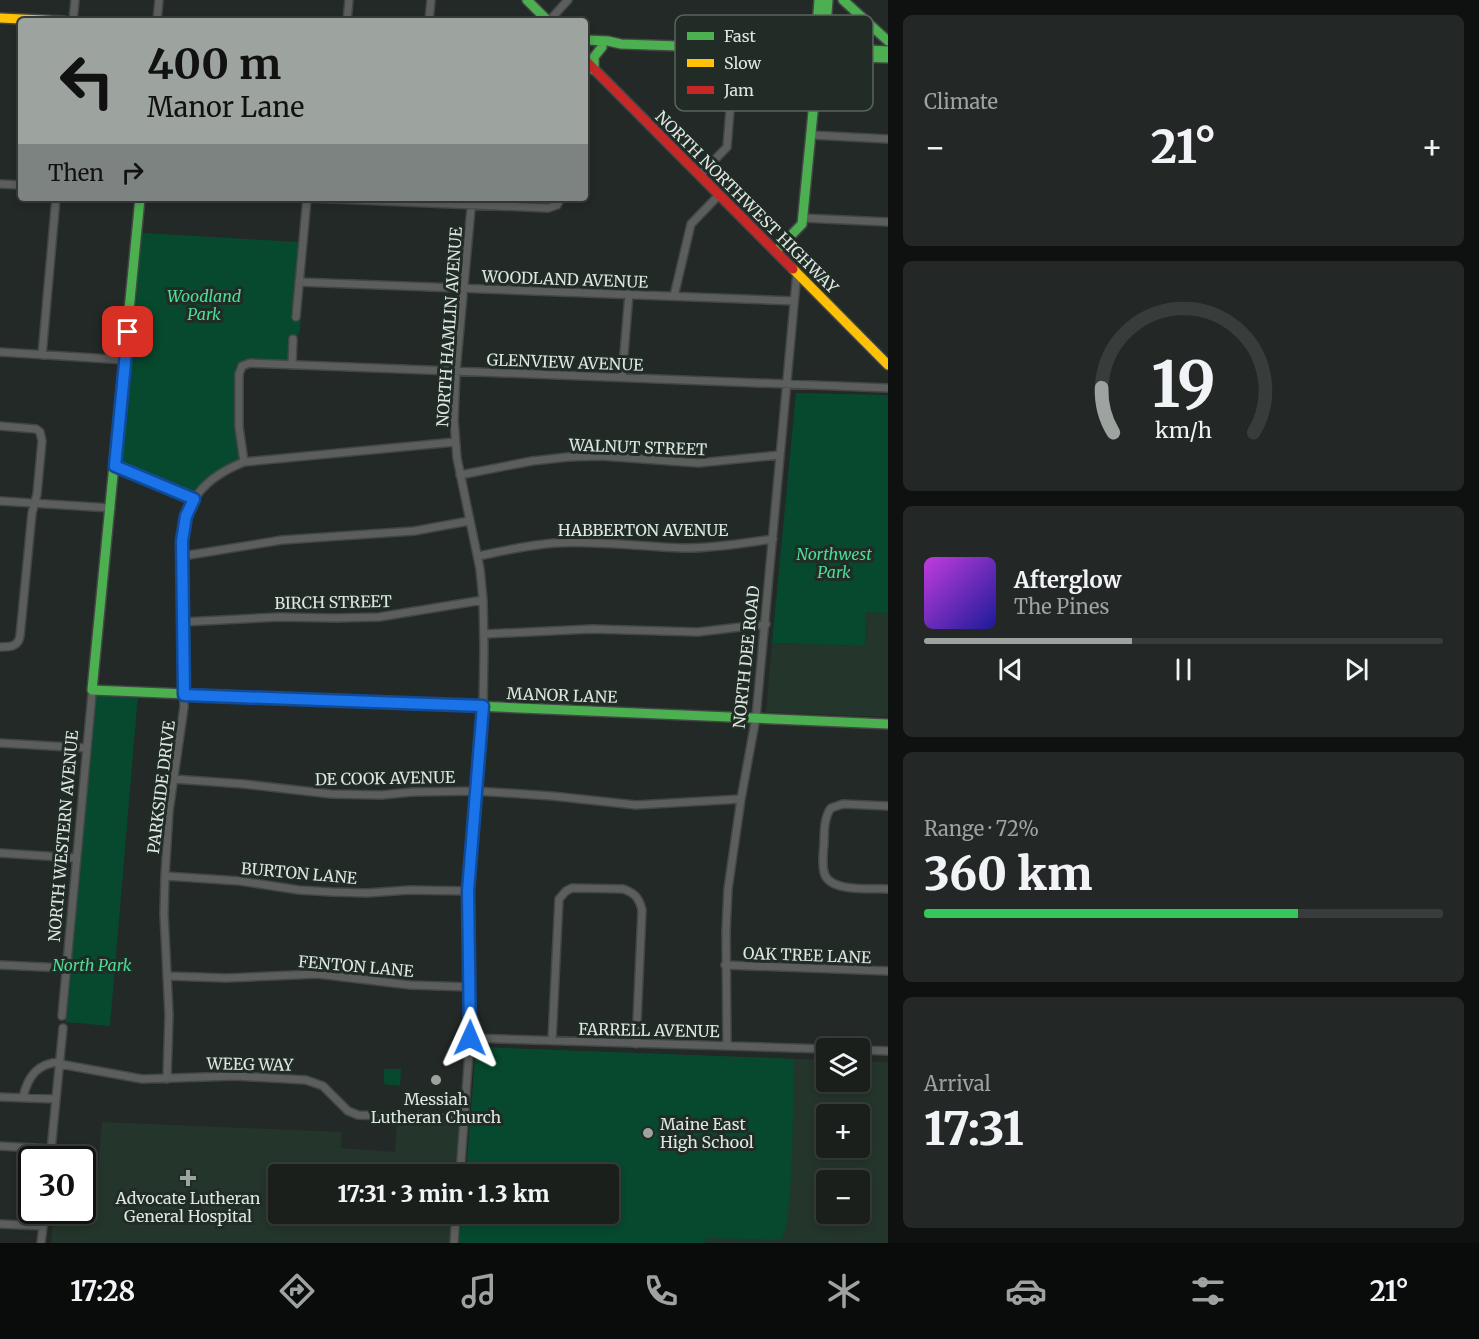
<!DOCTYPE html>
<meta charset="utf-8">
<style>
body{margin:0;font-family:Merriweather,serif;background:#232725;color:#f1f3f6;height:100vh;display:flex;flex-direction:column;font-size:22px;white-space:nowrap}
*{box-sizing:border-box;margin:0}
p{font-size:20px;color:#9fa2a3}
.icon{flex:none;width:33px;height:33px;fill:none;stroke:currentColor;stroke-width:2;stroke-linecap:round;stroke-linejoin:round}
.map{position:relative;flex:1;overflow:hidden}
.details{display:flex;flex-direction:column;gap:15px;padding:15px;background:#0e110f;width:591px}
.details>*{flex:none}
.banner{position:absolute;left:18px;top:18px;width:570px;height:183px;border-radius:6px;box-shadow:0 3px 9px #0003,0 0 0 2px #383d3b;background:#9da4a0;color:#111;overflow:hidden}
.controls{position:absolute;left:816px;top:1038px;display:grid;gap:12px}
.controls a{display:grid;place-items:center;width:54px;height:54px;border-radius:6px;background:#1a1f1c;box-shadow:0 3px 9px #0003,0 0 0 2px #383d3b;font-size:30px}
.speed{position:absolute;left:18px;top:1146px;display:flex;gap:12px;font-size:30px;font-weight:700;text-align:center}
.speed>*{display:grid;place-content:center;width:78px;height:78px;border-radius:50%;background:#1a1f1c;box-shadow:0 3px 9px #0003,0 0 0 2px #383d3b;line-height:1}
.speed .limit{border:3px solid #111;border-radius:9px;background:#fff;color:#111}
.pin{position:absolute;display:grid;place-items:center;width:51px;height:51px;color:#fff;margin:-26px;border-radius:12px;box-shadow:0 3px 9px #0006}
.me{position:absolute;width:66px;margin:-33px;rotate:1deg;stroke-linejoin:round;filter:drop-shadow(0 0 4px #0008)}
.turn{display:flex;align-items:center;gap:21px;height:126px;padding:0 30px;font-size:27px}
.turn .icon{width:78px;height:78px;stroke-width:2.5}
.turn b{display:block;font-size:42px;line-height:51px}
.then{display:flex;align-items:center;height:57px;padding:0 30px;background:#0003;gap:12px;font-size:22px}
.big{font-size:45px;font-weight:800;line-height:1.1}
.details .card{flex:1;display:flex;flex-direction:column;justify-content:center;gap:9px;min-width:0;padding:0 21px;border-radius:9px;background:#232725}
.details .dial{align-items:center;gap:0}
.dial svg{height:156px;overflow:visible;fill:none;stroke:#383d3b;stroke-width:7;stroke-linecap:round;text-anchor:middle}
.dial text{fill:#f1f3f6;stroke:none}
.song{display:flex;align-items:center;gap:18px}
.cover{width:72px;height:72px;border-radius:9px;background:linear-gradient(135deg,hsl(290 70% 55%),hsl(240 70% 35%))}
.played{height:6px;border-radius:3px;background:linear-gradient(90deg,#9da4a0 40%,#383d3b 40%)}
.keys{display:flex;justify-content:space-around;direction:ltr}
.heat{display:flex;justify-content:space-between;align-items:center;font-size:33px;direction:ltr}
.charge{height:9px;border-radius:4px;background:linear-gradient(90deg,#34c759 72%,#383d3b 0)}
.trip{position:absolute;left:268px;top:1164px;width:351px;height:60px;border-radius:6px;background:#1a1f1c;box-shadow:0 3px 9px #0003,0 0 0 2px #383d3b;font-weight:800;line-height:60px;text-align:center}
.tab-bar{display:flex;height:96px;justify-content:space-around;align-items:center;background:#0a0c0b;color:#9fa2a3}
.tab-bar .icon{width:42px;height:42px}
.tab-bar .current{color:#9da4a0}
.tab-bar b{font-size:27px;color:#f1f3f6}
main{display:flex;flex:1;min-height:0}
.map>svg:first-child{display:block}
.built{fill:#24352b;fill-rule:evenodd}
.green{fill:#06492e}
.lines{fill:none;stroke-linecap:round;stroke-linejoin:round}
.street-casing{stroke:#424644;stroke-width:10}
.fast-casing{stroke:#424644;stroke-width:12}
.slow-casing{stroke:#424644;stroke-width:12}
.jam-casing{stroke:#424644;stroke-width:12}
.street{stroke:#5b5e5c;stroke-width:7}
.fast{stroke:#4caf50;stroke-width:9}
.slow{stroke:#ffc107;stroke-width:9}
.jam{stroke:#c62828;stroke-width:9}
.route-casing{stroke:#114b97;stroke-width:15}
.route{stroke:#1a73e8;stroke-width:10}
.poi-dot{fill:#9da4a0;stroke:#202c25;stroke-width:2}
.labels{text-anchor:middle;stroke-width:6;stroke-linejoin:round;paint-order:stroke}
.street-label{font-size:16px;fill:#dee6e1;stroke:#202c25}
.park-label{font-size:16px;font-style:italic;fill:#4edc98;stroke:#202c25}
.poi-label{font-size:16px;fill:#dee6e1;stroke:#202c25}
.key{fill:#202c25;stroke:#59645d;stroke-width:1.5}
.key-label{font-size:16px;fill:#dee6e1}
</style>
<main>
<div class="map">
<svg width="888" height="1243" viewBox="0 0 888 1243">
<rect width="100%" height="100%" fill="#232926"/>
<path class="built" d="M866 612 888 613V717L766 712 772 643 865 646Z
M476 1047 826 1060V1082H860V1061L888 1062V1243H459L462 1214H609V1174H466ZM826 1114H860V1148H826ZM826 1180H860V1214H826Z
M397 1121 462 1123 457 1174H279V1214H453L451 1243H51L54 1211 82 1210 83 1182H97L102 1122 342 1132 341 1148 395 1152Z"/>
<path class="green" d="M142 233 300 242 291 320 301 321 299 335H290L288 358 285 361 249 360H245L236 367 235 416 240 454 239 459 215 472 193 493 126 466 121 461Z
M796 393 888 395V613L866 612 865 646 772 643Z
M94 693 138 695 110 1026 65 1022Z
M476 1047 794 1059C793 1086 794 1227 781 1240L706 1238 705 1243H459L462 1214H609V1174H466Z
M384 1069H401L400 1086 384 1084Z"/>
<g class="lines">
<g class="street-casing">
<path id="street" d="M73 21 75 0
M157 21 159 0
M347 21 349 0
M429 21 431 0
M549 21 568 0
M811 135 888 139
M700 175 727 147 735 48
M0 184 21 185
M310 198 548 208 557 205 561 198
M803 218 888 222
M299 282 794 301
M674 296 691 224 719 195
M296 317 307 198
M0 352 126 360
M42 355 56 198
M292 365 293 339
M622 377 629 294
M0 426 36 429 40 432 42 441 37 494 32 513 20 636C18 647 10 647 0 647
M244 462 239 427V374L242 366 250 363 888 388
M115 466 194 499
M460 475 532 461 568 457 601 456 698 463 780 455
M0 501 111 508
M183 556 282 540 414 531 469 521
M478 556C503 551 528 545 554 543 599 540 642 547 687 548 716 548 744 543 773 539
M182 622 279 617 336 618 379 617 483 600
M485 634 592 629 698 632 766 624
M0 743 86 748
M173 779 244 784 331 794 382 795 412 792 476 791 552 796 636 805 741 799
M888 806 843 804 831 808C824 817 824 833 824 844 823 853 822 864 824 872 828 893 872 888 888 889
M0 853 76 858
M165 876 240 881 299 890 332 892 367 893 409 890 468 891
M0 965 66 968
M725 965 888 971
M168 976 226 978 318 974 410 985 470 987
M62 1016 92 694
M470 1038 826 1049
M552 1040 559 899 566 891 572 888 623 889C635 893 639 898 642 910L636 1044
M727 1045 726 931 728 889 741 799 756 717 797 272
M860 1050 888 1051
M60 1064 142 1079 236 1076 306 1080 323 1086 348 1111 358 1115 465 1119
M167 1079 169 1015 164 914 165 876 169 811 184 707 182 541C185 499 206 477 244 462L455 442
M0 1097 56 1099
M23 1097C28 1076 38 1063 60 1062
M0 1146 51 1149
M50 1160 63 1028
M460 1174 470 1038 468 891 483 707 484 648 483 600 480 569 457 458 454 420 456 371 472 198
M0 1224 43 1226
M41 1243 45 1210
M454 1243 456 1214"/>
</g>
<g class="fast-casing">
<path id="fast" d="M527 0 548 21
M843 0 888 41
M585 40 608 41 621 44 819 51 828 48 888 51
M819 51 828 56 888 58
M819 51 825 40 828 0
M594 70V57L602 47
M140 198 92 690 235 696
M776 251 802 224 819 51 816 40 819 0
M383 702 888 724"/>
</g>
<g class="slow-casing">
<path id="slow" d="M0 18 64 21
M793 269 888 365"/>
</g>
<g class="jam-casing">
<path id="jam" d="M585 60 793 269
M235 696 383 702"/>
</g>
<use href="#street" class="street"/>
<use href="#fast" class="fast"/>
<use href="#slow" class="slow"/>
<use href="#jam" class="jam"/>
</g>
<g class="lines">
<g class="route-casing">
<path id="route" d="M128 332 115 466 194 499 186 516 182 541 184 695 483 706 468 891 470 1038"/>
</g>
<use href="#route" class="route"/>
</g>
<g class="poi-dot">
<circle cx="436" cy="1080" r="6"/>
<circle cx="648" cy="1133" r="6"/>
<path d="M185 1169h6v6h6v6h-6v6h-6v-6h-6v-6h6z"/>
</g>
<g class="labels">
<g class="street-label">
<text transform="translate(747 202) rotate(45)" y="6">NORTH NORTHWEST HIGHWAY</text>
<text transform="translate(565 279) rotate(2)" y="6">WOODLAND AVENUE</text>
<text transform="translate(449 327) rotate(-86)" y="6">NORTH HAMLIN AVENUE</text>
<text transform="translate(565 362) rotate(2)" y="6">GLENVIEW AVENUE</text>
<text transform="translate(638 447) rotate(2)" y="6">WALNUT STREET</text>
<text x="643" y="536">HABBERTON AVENUE</text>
<text transform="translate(333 602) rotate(-1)" y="6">BIRCH STREET</text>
<text transform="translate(746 657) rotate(-84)" y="6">NORTH DEE ROAD</text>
<text transform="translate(562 695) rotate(2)" y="6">MANOR LANE</text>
<text transform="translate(385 778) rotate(-1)" y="6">DE COOK AVENUE</text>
<text transform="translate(161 787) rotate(-83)" y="6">PARKSIDE DRIVE</text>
<text transform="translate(63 836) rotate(-85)" y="6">NORTH WESTERN AVENUE</text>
<text transform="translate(299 873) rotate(5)" y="6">BURTON LANE</text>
<text transform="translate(807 955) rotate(2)" y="6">OAK TREE LANE</text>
<text transform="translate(356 966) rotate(5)" y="6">FENTON LANE</text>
<text transform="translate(649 1030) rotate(1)" y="6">FARRELL AVENUE</text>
<text transform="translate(250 1064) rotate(1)" y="6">WEEG WAY</text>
</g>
<g class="park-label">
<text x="204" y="302">Woodland<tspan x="204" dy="18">Park</tspan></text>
<text x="834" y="560">Northwest<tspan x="834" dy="18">Park</tspan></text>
<text x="92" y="971">North Park</text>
</g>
<g class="poi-label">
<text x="436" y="1105">Messiah<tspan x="436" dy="18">Lutheran Church</tspan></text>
<text x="660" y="1130" text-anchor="start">Maine East<tspan x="660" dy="18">High School</tspan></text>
<text x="188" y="1204">Advocate Lutheran<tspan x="188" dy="18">General Hospital</tspan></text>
</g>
</g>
<rect x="675" y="15" width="198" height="96" rx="9" class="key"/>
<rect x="687" y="32" width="27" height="8" fill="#4caf50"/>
<rect x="687" y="59" width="27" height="8" fill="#ffc107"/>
<rect x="687" y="86" width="27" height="8" fill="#c62828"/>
<g class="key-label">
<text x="724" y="42">Fast</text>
<text x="724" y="69">Slow</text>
<text x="724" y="96">Jam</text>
</g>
</svg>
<div class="controls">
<a><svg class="icon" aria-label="layers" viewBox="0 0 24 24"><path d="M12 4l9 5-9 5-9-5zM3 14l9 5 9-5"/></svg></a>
<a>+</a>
<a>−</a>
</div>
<div class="speed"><div class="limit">30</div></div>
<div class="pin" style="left:128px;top:332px;background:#d93025"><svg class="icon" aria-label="arrive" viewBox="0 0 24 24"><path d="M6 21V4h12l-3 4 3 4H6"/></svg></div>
<svg class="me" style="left:470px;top:1038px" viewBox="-20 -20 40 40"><path d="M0-17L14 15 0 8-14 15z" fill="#1a73e8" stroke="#fff" stroke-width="4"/></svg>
<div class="trip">17:31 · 3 min · 1.3 km</div>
<div class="banner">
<div class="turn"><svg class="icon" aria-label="left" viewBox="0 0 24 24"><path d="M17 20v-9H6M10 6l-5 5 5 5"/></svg><div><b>400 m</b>Manor Lane</div></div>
<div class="then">Then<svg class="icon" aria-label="right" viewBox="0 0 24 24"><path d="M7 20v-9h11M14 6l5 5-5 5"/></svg></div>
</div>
</div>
<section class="details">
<div class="card"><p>Climate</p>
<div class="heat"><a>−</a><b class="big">21°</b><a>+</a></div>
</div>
<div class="card dial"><svg viewBox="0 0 100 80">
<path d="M14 69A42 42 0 1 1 86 69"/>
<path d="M14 69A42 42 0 0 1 8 46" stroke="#9da4a0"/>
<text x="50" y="56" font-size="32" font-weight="700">19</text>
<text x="50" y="72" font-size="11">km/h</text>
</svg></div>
<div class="card">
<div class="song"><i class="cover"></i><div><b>Afterglow</b><p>The Pines</p></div></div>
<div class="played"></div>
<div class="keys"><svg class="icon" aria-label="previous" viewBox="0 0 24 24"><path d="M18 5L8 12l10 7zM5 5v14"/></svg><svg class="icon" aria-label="pause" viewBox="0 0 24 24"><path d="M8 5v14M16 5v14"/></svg><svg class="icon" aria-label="next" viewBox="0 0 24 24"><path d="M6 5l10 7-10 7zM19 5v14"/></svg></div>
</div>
<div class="card"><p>Range · 72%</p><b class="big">360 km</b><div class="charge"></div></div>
<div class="card"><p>Arrival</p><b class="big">17:31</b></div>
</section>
</main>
<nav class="tab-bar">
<b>17:28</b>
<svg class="icon current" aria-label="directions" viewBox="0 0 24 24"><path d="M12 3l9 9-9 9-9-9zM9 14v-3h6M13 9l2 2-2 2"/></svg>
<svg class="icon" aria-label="music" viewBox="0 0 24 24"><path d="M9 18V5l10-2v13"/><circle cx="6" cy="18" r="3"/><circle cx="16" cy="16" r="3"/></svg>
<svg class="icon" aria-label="phone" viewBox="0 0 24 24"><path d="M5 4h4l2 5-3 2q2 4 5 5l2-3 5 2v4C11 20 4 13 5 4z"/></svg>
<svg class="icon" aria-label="climate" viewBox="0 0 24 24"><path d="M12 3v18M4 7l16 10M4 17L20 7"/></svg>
<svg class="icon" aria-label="car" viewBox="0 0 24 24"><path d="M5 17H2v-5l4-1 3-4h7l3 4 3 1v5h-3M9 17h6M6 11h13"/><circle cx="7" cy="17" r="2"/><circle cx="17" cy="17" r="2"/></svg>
<svg class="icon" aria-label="filters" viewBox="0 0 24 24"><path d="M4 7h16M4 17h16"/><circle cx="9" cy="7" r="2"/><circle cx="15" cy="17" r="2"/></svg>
<b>21°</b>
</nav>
